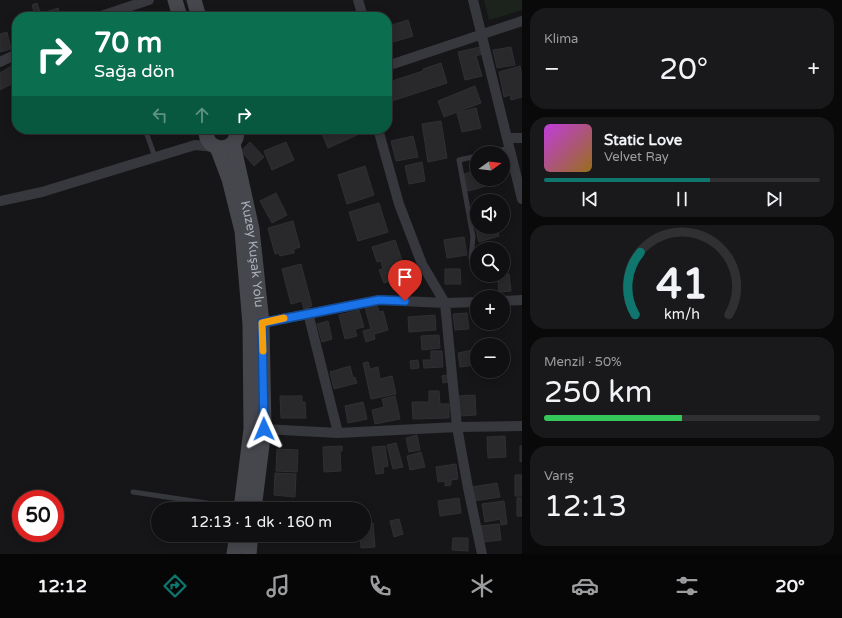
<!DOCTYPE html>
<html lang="tr">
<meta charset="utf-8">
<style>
body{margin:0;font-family:"Varela Round",sans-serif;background:#19191b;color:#f1f3f6;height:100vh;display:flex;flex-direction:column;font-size:15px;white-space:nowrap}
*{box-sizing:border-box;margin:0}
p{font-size:13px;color:#9c9d9f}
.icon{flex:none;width:22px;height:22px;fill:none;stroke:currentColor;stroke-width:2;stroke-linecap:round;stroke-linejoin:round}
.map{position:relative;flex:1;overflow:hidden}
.drawer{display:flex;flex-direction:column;gap:8px;padding:8px;background:#09090a;width:320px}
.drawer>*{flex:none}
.hud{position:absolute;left:12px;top:12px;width:380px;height:122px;border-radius:16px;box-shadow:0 2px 10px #0003,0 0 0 1px #303032;background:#0b6e4f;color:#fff;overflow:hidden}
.needle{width:26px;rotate:75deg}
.controls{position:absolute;left:470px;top:146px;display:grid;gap:8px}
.controls a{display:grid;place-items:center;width:40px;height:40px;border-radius:50%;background:#101012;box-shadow:0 2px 10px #0003,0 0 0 1px #303032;font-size:20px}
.speed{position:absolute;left:12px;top:490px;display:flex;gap:8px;font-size:20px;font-weight:700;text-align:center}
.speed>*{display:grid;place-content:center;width:52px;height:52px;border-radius:50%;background:#101012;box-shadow:0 2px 10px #0003,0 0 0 1px #303032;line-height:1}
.speed .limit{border:6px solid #d22;background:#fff;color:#111}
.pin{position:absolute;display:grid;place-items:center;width:34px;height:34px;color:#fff;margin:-41px -17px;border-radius:50% 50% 50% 0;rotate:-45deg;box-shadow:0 0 4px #0007}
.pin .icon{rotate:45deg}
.me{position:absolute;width:44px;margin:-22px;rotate:359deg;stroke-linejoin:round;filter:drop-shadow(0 0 3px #0008)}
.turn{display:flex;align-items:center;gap:14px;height:84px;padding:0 16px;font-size:18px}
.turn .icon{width:52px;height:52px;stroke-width:2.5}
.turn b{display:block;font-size:28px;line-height:34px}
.lanes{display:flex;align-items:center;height:38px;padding:0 16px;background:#0003;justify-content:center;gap:20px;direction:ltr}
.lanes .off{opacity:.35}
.big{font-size:30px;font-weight:600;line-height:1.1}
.drawer .widget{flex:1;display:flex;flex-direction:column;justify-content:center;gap:6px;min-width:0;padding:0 14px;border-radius:16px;background:#19191b}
.drawer .dial{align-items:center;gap:0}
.dial svg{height:104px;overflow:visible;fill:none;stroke:#303032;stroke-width:7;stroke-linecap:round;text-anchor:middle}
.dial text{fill:#f1f3f6;stroke:none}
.song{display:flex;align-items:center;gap:12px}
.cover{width:48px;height:48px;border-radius:6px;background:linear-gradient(135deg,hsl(290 70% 55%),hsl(40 70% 35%))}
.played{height:4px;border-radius:2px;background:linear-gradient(90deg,#0f766e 60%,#303032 60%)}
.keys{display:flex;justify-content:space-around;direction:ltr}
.heat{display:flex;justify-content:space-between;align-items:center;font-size:22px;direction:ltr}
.charge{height:6px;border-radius:3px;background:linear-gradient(90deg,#34c759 50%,#303032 0)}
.trip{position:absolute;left:151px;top:502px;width:220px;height:40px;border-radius:20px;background:#101012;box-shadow:0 2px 10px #0003,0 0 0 1px #303032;font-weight:600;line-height:40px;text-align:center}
.tab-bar{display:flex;height:64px;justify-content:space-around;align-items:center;background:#060607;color:#9c9d9f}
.tab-bar .icon{width:28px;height:28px}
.tab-bar .active{color:#0f766e}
.tab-bar b{font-size:18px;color:#f1f3f6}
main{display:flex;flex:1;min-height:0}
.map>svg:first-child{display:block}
.green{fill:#1c231d}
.building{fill:#29292c;stroke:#303034}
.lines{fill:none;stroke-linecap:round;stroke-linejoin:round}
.service{stroke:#37383d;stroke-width:5}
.minor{stroke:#37383d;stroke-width:10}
.secondary{stroke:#45474d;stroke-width:15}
.route-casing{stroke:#114b97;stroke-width:10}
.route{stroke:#1a73e8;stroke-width:7}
.slow{stroke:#f59e0b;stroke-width:7}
.labels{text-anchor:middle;stroke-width:4;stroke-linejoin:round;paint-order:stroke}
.street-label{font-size:13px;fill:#a8adb8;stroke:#111113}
</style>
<main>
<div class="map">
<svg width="522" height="554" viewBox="0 0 522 554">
<rect width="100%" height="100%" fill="#161618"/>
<path class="green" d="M484 0H522V10L489 20Z"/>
<path class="building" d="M37 3 41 15 35 16 32 5Z
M58 8 61 17H43L42 13Z
M408 20 413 36 393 42 389 26Z
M387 29 391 43 387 45Z
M7 32 11 49 0 52V34Z
M480 47 482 54 476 56 482 76 465 80 458 52Z
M511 47 515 65 497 68 493 50Z
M441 63 447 83 389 102 387 95V89L394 86 392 81 423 71V69Z
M13 65 17 73V81L0 90V73Z
M520 66 522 76V97L511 100 510 95 504 97 499 72Z
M475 86 481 103 444 117 438 101Z
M476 108 481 128 462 132 457 113Z
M441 121 447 158 428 162 422 124Z
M320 129H355L357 135 328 148Z
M413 136 418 157 396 161 391 141Z
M250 142 264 157 254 166 241 151Z
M286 142 294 160 272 170 264 151Z
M422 162 425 181 409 184 405 166Z
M365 166 374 195 347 204 338 175Z
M477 170V179H484L486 186 468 191 464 174Z
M276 193 287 215 272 223 260 201Z
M379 203 388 232 358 241 349 212Z
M293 221 300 247 294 249V253L280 256 279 253 275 254 268 228Z
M477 222V227H496L499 236 479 242 474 223Z
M464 237 467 255 447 258 444 240Z
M395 240 407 275 384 283 379 270 383 269 381 261 377 262 372 247Z
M301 264 312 306 304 309 302 301 291 304 282 269Z
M445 269H460L461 284H445Z
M503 274H509L511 291 499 292 498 281 491 282 490 275Z
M377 304 379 312 383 311 388 330 374 334 375 339 366 342 363 331 371 329 365 307Z
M359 310 364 327 355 329 357 336 345 339 339 315Z
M467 313 469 329 455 330 453 314Z
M435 315 436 330 409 332 408 317Z
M328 321 332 339 322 342 317 324Z
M439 335 440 348 422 350 421 336Z
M473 350 475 365 460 367 458 353Z
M431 351H442L443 367 424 368 423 360H431Z
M418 360 419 368 411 369 410 361Z
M368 362 370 369 378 367 380 379 392 376 396 394 371 399 363 363Z
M350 366 353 378 355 377 357 383 334 389 330 372Z
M447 375 448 382 443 383 442 376Z
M429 391H439L440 404H449V418L413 419 412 402H429Z
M475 395 476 415 460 416 458 396Z
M280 396H302V402H305L306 418H281Z
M395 396 400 419 375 424 372 410 384 407 382 399Z
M363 402 367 419 348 423 345 406Z
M417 435 420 450 409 452 406 438Z
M505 436 506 457 488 458 487 437Z
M396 443 403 467 393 469 387 445Z
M342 446V451H340L341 471 324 472 323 447Z
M385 446 388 466 383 467 384 473 376 474 372 447Z
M520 446H522V461L520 462Z
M277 449 298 450 297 472 276 471Z
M421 452 425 467 410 470 407 456Z
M456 464 458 479 451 480V485L445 486V481L438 482 436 467Z
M275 473 296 474 295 497 274 495Z
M515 475H522V496H515Z
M497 483 500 497 474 501 472 487Z
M459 498 461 513 440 516 438 501Z
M517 498H522V516H517Z
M504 501 507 524 501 525 500 519 485 522 482 504Z
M364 519H368L369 525 373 523 375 547 361 548 360 535H364Z
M399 519 403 534 394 537 390 521Z
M499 524 501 540 483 542 481 526Z
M453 538H468V551L452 550Z"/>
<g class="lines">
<path class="service" d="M145 129 155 157
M489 153 510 148
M471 258 473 237 459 160 477 156
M133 492 240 508"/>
<path class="minor" d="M358 0 363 17
M473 0 522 199
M98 17 149 0
M0 62 17 54
M387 66 522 21
M378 129 399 204 422 264 445 303 457 427 468 488 482 554
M508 138H522
M0 201 42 192 195 145 216 147
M503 301 522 300
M308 313 338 433
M262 323 379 300 445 303 477 302
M264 429 338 433 457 427 522 426"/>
<g class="secondary">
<path d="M175 0 180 17"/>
<path d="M194 0 199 17"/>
<path d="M206 129C204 154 239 154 237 129"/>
<path id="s1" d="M233 144 252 229 262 323 264 429 254 509"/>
<path d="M217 147 229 179 242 231 250 324 251 429 241 509"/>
<path d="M234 554 237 535"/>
<path d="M249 554 251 535"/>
</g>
</g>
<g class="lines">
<g class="route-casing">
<path id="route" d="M264 429 262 323 379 300 405 301"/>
</g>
<use href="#route" class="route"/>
<path class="slow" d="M263 351 262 323 284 318"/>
</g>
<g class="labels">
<g class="street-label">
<text dy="5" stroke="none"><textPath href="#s1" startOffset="112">Kuzey Kuşak Yolu</textPath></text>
</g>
</g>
</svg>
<div class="controls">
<a><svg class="needle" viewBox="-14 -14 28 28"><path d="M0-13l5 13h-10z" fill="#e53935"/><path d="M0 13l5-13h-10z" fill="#9c9d9f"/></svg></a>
<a><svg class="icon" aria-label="sound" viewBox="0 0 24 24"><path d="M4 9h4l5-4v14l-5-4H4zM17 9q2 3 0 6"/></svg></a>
<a><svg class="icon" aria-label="search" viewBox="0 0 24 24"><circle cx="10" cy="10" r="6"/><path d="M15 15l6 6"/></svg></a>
<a>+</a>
<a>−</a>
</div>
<div class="speed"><div class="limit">50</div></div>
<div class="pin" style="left:405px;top:301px;background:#d93025"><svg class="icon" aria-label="arrive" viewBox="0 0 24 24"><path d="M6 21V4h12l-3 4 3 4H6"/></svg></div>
<svg class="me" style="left:264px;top:429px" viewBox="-20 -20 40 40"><path d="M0-17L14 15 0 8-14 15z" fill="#1a73e8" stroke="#fff" stroke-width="4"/></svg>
<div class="trip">12:13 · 1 dk · 160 m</div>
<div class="hud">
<div class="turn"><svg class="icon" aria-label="right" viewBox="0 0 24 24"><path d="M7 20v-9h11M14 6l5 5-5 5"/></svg><div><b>70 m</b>Sağa dön</div></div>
<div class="lanes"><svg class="icon off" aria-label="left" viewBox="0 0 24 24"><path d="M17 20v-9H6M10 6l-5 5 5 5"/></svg><svg class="icon off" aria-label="ahead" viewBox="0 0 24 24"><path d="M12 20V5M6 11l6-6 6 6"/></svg><svg class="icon" aria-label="right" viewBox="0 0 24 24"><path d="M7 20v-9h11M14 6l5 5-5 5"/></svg></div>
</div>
</div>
<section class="drawer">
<div class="widget"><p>Klima</p>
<div class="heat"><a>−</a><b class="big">20°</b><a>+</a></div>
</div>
<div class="widget">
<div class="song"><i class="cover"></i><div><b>Static Love</b><p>Velvet Ray</p></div></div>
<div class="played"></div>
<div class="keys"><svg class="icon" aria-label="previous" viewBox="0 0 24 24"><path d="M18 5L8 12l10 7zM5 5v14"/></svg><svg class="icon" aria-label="pause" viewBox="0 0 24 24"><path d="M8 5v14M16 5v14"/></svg><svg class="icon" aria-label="next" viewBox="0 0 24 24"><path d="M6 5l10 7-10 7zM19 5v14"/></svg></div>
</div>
<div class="widget dial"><svg viewBox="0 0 100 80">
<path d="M14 69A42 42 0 1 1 86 69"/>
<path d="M14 69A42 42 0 0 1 18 21" stroke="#0f766e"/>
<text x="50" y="56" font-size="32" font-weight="700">41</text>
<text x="50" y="72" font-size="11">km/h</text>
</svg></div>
<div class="widget"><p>Menzil · 50%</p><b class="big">250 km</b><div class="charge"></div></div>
<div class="widget"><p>Varış</p><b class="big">12:13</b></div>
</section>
</main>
<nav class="tab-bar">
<b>12:12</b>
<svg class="icon active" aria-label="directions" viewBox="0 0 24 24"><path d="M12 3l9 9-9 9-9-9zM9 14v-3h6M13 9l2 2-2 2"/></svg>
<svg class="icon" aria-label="music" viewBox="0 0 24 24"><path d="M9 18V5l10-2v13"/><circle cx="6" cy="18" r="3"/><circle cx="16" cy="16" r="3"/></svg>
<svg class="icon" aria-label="phone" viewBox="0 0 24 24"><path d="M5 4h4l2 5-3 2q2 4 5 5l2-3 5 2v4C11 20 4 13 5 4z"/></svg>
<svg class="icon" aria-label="climate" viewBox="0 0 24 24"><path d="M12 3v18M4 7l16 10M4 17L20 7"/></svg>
<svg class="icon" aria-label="car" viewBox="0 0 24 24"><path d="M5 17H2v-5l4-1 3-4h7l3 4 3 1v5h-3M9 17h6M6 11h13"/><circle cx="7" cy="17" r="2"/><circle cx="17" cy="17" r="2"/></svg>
<svg class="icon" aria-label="filters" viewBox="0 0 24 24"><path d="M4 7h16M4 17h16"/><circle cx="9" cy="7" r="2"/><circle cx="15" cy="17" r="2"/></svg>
<b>20°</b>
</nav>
